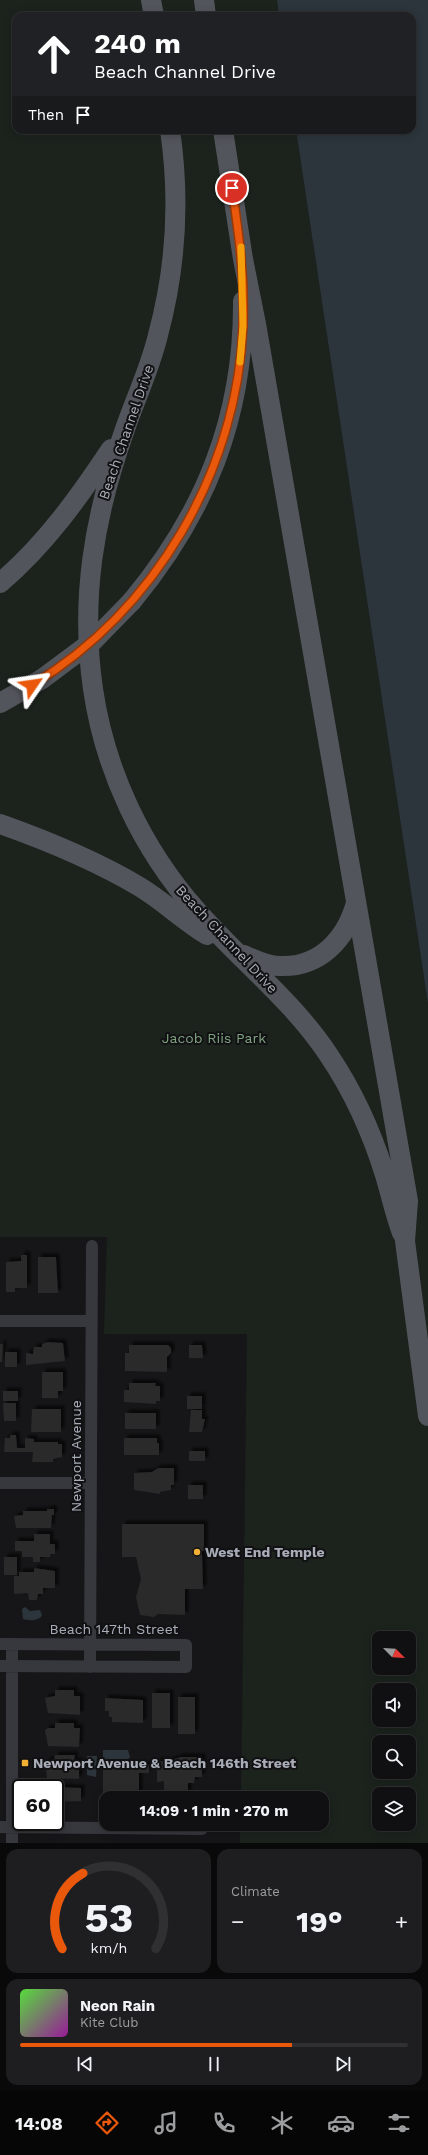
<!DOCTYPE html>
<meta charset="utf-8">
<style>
body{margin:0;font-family:"Work Sans",sans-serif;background:#1e1e20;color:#f1f3f6;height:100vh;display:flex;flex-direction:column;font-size:15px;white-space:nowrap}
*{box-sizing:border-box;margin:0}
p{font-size:13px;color:#9c9d9f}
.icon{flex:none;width:22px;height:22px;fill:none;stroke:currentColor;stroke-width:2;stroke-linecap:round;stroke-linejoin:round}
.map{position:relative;height:1843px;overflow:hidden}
.sheet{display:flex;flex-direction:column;gap:6px;padding:6px;background:#09090a;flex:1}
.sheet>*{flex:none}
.top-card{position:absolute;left:12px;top:12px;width:404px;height:122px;border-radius:12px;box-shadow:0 2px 10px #0003,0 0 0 1px #303032;background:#202124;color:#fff;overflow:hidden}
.needle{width:26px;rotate:114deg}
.fabs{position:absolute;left:372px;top:1631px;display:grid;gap:8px}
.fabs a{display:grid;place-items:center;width:44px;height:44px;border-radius:8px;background:#101012;box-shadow:0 2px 10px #0003,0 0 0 1px #303032;font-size:20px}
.speed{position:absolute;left:12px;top:1779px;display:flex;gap:8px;font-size:20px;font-weight:700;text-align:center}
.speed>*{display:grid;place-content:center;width:52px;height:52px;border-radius:50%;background:#101012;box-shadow:0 2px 10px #0003,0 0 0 1px #303032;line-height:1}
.speed .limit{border:2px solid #111;border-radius:6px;background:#fff;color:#111}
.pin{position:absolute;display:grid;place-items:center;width:34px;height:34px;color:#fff;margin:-17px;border:2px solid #fff;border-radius:50%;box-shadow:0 1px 4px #0007}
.me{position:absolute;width:44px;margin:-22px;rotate:58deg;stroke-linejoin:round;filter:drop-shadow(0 0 3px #0008)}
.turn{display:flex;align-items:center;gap:14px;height:84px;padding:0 16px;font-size:18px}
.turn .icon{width:52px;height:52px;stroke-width:2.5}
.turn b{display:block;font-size:28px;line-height:34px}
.then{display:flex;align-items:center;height:38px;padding:0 16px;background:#0003;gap:8px;font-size:15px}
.big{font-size:30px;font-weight:700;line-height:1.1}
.sheet .card{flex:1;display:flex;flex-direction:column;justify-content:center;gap:6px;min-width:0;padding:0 14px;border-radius:12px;background:#1e1e20}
.sheet .dial{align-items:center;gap:0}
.dial svg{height:104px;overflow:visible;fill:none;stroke:#303032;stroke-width:7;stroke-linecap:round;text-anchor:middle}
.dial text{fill:#f1f3f6;stroke:none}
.song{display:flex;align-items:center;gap:12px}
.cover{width:48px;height:48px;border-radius:6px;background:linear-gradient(135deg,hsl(110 70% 55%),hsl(300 70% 35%))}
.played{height:4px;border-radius:2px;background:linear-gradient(90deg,#ea580c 70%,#303032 70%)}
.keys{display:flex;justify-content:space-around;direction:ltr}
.heat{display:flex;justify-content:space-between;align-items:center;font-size:22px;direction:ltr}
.sheet .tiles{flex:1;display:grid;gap:6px;grid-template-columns:1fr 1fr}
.card:last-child{grid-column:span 2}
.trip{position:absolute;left:99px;top:1791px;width:230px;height:40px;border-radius:12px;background:#101012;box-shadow:0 2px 10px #0003,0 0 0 1px #303032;font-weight:700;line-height:40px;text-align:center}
.tab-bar{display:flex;height:64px;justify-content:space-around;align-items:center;background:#060607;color:#9c9d9f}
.tab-bar .icon{width:28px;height:28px}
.tab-bar .current{color:#ea580c}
.tab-bar b{font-size:18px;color:#f1f3f6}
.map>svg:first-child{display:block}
.green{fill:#1c231d;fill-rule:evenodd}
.water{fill:#2c353c}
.building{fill:#29292c;filter:url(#shadow)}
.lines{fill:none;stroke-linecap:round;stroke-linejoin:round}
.street{stroke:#37383d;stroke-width:12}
.primary{stroke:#53555c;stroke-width:20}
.primary-bridge{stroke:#53555c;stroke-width:20}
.route-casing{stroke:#983908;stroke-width:10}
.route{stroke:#ea580c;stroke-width:7}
.slow{stroke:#f59e0b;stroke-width:7}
.poi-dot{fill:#f2b134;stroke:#111113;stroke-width:1.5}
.labels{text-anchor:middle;stroke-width:4;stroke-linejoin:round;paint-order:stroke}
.street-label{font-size:14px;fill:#a8adb8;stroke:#111113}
.park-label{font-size:14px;fill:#7fa381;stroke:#111113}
.poi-label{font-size:14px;font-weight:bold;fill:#a8adb8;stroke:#111113;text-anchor:start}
</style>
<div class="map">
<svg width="428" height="1843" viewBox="0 0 428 1843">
<defs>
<filter id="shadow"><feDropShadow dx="3.5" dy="-3.5" stdDeviation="1" flood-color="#0009"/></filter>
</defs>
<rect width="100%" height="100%" fill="#161618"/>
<path class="green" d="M0 0H277L279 16H16V130H296L428 1004V1843H240V1824H322V1798H241L247 1334H104L107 1237H0ZM379 1638H409V1668H379ZM379 1690H409V1720H379ZM379 1742H409V1772H379ZM379 1794H409V1824H379Z"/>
<path class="water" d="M277 0H428V1004L296 130H412V16H279Z
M25 1607 30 1611 40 1610 42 1615C40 1621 28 1621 23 1619L22 1609Z
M103 1750H128L130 1757 128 1759H103Z
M87 1756H97L96 1777 87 1775Z"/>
<path class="building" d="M21 1255H27V1288H15V1292H6V1262L21 1261Z
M38 1257H56L58 1293H38Z
M47 1342 63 1343 65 1361 26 1365V1353L33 1354 34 1347H42V1344Z
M0 1344H3L2 1362H0Z
M129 1345H168L171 1348V1353L167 1357V1372L125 1371V1353H129Z
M189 1345H202L203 1358H189Z
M5 1352H17V1367H5Z
M42 1372H63V1391H58V1398H42Z
M129 1383H156L155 1386H160V1401H156V1404L124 1402V1390H129Z
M3 1391H18V1401H3Z
M187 1396H202V1409H187Z
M3 1403H16V1421H4Z
M32 1409H61V1432H31Z
M191 1410H202V1419H205L202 1432H189Z
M125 1413H156V1429H125Z
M10 1435H16L17 1448H25V1438L34 1439V1442H58V1444H62V1457L53 1459V1462H32L33 1452H4L5 1438H10Z
M124 1438H157V1443H159V1455H124Z
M189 1451H205V1461H189Z
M158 1468H174V1485H171V1490L160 1492V1494L134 1490V1473L152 1472Z
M188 1485H203V1499H188Z
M47 1509H54V1515H52L51 1528H16L14 1516 23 1515V1511H47Z
M122 1524H204V1551H202L203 1589H185V1615L158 1614 154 1617 140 1615 136 1597 141 1579 136 1557H122Z
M34 1534H50V1544H55V1554H50V1557H40V1562H33V1557H22V1551H15V1541H34Z
M4 1557H17V1575H4Z
M34 1568 55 1571V1588H43V1594H38L37 1600H29L28 1593 14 1594V1576H19V1572H34Z
M55 1690H74V1696H80V1715L48 1713 45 1698 55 1696Z
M152 1693H170V1728H152Z
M178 1697H195V1734H178Z
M105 1698 143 1700V1723L112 1722V1717H109V1711H105Z
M55 1723H74V1728H80L79 1747 48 1746 45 1730 48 1728H55Z
M55 1755H75L74 1761H79V1779L47 1778 45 1763 48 1760H54Z
M181 1757H202V1777H195L194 1783H188V1794L184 1793V1798H164V1781L157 1782V1761H168Z
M103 1764 149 1765V1773H139V1798L117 1796V1798L103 1800Z
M55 1787 81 1788V1801L55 1802Z"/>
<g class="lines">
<path class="street" d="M0 1321H91
M0 1483H90
M0 1644 186 1645V1667L0 1666
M90 1667 92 1246
M0 1827 202 1829
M12 1843V1644"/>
<path class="primary" d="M151 0 154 16
M204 0 206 16
M170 130C180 198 176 268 158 335 150 369 135 399 124 432 94 517 80 599 93 689 105 771 142 849 197 911 240 960 292 1000 328 1054 353 1091 372 1133 385 1175 391 1195 395 1214 402 1233
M223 130 243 259 256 324 408 1201 405 1241 428 1416
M0 583C45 545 79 497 111 449
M132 601C205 513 244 417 243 301
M0 703 42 679
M0 824C48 841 96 861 140 887 163 901 184 921 207 935
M244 955C255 960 267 966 279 966 320 968 346 939 356 903"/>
<path class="primary-bridge" d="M42 679 93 641 132 601"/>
</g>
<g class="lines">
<g class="route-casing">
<path id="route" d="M32 685C156 610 237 471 243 326 245 278 239 235 232 188"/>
</g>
<use href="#route" class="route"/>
<path class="slow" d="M240 362 243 326 241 247"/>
</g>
<g class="poi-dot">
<circle cx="197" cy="1552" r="4"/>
<rect x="21" y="1759" width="8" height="8" rx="2"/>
</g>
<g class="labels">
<g class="street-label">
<text transform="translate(126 432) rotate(-71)" y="5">Beach Channel Drive</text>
<text transform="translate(227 939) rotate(47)" y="5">Beach Channel Drive</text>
<text transform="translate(76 1456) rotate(-90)" y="5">Newport Avenue</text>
<text x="114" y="1634">Beach 147th Street</text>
</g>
<g class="park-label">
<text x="214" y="1043">Jacob Riis Park</text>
</g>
<g class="poi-label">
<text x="205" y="1557">West End Temple</text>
<text x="33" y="1768">Newport Avenue &amp; Beach 146th Street</text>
</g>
</g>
</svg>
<div class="fabs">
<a><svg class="needle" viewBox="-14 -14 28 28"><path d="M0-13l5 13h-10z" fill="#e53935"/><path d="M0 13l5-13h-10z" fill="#9c9d9f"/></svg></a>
<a><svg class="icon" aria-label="sound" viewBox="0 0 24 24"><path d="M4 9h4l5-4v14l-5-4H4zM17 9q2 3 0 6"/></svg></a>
<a><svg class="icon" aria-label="search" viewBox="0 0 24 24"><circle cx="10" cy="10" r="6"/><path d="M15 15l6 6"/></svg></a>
<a><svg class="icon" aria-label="layers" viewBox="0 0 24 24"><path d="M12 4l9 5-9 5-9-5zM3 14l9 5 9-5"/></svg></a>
</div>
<div class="speed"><div class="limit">60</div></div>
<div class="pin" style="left:232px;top:188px;background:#d93025"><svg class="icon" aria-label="arrive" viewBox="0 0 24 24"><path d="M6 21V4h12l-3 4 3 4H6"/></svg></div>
<svg class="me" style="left:32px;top:685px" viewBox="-20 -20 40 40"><path d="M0-17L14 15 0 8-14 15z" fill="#ea580c" stroke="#fff" stroke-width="4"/></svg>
<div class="trip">14:09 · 1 min · 270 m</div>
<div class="top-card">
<div class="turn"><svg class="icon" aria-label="ahead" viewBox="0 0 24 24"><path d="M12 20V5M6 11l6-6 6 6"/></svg><div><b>240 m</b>Beach Channel Drive</div></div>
<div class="then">Then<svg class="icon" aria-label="arrive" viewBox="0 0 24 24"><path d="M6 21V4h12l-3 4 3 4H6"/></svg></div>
</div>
</div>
<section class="sheet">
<div class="tiles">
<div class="card dial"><svg viewBox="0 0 100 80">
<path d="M14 69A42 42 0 1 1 86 69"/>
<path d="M14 69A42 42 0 0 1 30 11" stroke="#ea580c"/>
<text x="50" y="56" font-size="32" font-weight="700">53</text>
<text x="50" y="72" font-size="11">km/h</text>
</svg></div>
<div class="card"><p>Climate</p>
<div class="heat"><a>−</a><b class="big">19°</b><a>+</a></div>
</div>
<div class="card">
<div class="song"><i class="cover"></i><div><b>Neon Rain</b><p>Kite Club</p></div></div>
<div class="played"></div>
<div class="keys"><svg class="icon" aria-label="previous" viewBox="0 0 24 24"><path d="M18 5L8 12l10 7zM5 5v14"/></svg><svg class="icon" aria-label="pause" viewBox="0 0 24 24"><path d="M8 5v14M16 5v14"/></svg><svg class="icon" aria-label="next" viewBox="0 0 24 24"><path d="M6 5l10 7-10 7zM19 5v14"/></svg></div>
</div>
</div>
</section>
<nav class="tab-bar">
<b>14:08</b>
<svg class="icon current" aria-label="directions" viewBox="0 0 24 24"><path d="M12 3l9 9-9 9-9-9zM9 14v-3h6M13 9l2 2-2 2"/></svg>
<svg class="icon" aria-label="music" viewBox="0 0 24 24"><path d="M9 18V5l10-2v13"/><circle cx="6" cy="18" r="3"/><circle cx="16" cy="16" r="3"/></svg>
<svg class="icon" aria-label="phone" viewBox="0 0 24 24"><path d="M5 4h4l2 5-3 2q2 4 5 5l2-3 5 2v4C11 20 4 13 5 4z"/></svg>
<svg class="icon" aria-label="climate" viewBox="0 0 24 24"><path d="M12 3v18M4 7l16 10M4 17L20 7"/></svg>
<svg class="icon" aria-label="car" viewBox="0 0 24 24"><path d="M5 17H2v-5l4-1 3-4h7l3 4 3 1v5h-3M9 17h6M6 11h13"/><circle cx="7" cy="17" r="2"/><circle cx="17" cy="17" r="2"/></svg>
<svg class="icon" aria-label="filters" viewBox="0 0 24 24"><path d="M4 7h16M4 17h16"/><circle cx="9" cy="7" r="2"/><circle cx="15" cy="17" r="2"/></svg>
</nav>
